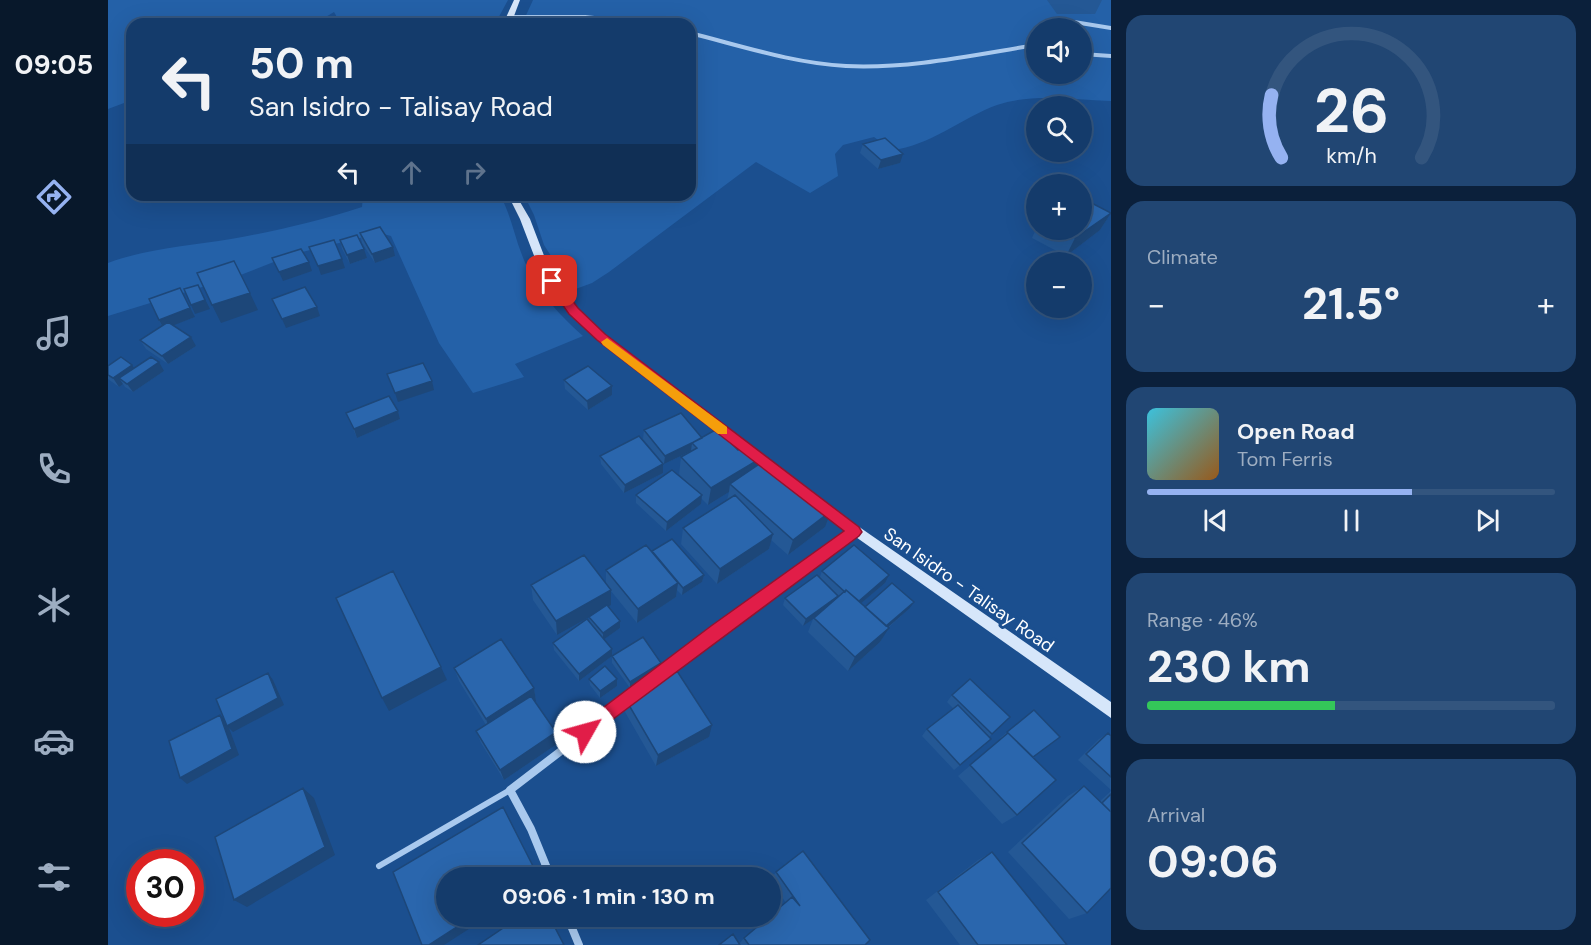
<!DOCTYPE html>
<meta charset="utf-8">
<style>
body{margin:0;font-family:"DM Sans",sans-serif;background:#214673;color:#f1f3f6;height:100vh;display:flex;flex-direction:column;font-size:22px;white-space:nowrap}
*{box-sizing:border-box;margin:0}
p{font-size:20px;color:#9dadc1}
.icon{flex:none;width:33px;height:33px;fill:none;stroke:currentColor;stroke-width:2;stroke-linecap:round;stroke-linejoin:round}
.map{position:relative;flex:1;overflow:hidden}
.details{display:flex;flex-direction:column;gap:15px;padding:15px;background:#0b203b;width:480px}
.details>*{flex:none}
.top-card{position:absolute;left:18px;top:18px;width:570px;height:183px;border-radius:18px;box-shadow:0 6px 24px #0002,0 0 0 2px #33557e;background:#143b6b;color:#f1f3f6;overflow:hidden}
.fabs{position:absolute;left:918px;top:18px;display:grid;gap:12px}
.fabs a{display:grid;place-items:center;width:66px;height:66px;border-radius:50%;background:#143b6b;box-shadow:0 6px 24px #0002,0 0 0 2px #33557e;font-size:30px}
.speed{position:absolute;left:18px;top:849px;display:flex;gap:12px;font-size:30px;font-weight:700;text-align:center}
.speed>*{display:grid;place-content:center;width:78px;height:78px;border-radius:50%;background:#143b6b;box-shadow:0 6px 24px #0002,0 0 0 2px #33557e;line-height:1}
.speed .limit{border:9px solid #d22;background:#fff;color:#111}
.pin{position:absolute;display:grid;place-items:center;width:51px;height:51px;color:#fff;margin:-26px;border-radius:12px;box-shadow:0 3px 9px #0006}
.me{position:absolute;width:66px;margin:-33px;rotate:52deg;stroke-linejoin:round;filter:drop-shadow(0 0 4px #0008)}
.turn{display:flex;align-items:center;gap:21px;height:126px;padding:0 24px;font-size:27px}
.turn .icon{width:78px;height:78px;stroke-width:2.5}
.turn b{display:block;font-size:42px;line-height:51px}
.lanes{display:flex;align-items:center;height:57px;padding:0 24px;background:#0003;justify-content:center;gap:30px;direction:ltr}
.lanes .off{opacity:.35}
.big{font-size:45px;font-weight:700;line-height:1.1}
.details .tile{flex:1;display:flex;flex-direction:column;justify-content:center;gap:9px;min-width:0;padding:0 21px;border-radius:18px;background:#214673}
.details .dial{align-items:center;gap:0}
.dial svg{height:156px;overflow:visible;fill:none;stroke:#33557e;stroke-width:7;stroke-linecap:round;text-anchor:middle}
.dial text{fill:#f1f3f6;stroke:none}
.song{display:flex;align-items:center;gap:18px}
.cover{width:72px;height:72px;border-radius:9px;background:linear-gradient(135deg,hsl(190 70% 55%),hsl(30 70% 35%))}
.played{height:6px;border-radius:3px;background:linear-gradient(90deg,#95b2f1 65%,#33557e 65%)}
.keys{display:flex;justify-content:space-around;direction:ltr}
.heat{display:flex;justify-content:space-between;align-items:center;font-size:33px;direction:ltr}
.charge{height:9px;border-radius:4px;background:linear-gradient(90deg,#34c759 46%,#33557e 0)}
.trip{position:absolute;left:328px;top:867px;width:345px;height:60px;border-radius:30px;background:#143b6b;box-shadow:0 6px 24px #0002,0 0 0 2px #33557e;font-weight:700;line-height:60px;text-align:center}
main{display:flex;flex:1;min-height:0}
.tabs{display:flex;flex-direction:column;width:108px;justify-content:space-around;align-items:center;background:#08182b;color:#9dadc1}
.tabs .icon{width:42px;height:42px}
.tabs .on{color:#95b2f1}
.tabs b{font-size:27px;color:#f1f3f6}
.map>svg:first-child{display:block}
.green{fill:#2461a8;fill-rule:evenodd}
.lines{fill:none;stroke-linecap:round;stroke-linejoin:round}
.lane{stroke:#a9c9ee;stroke-width:6}
.street-far2{stroke:#a9c9ee;stroke-width:4}
.street-far1{stroke:#a9c9ee;stroke-width:6}
.street{stroke:#a9c9ee;stroke-width:8}
.secondary{fill:#d6e6fa;fill-rule:evenodd}
.wall{fill:#245895}
.shaded-wall{fill:#1d4779}
.building{fill:#2a66ad;stroke:#1d4779;stroke-width:1.5}
.route{fill:#e11d48;stroke:#92132f;stroke-width:1.5}
.slow{fill:#f59e0b}
.labels{text-anchor:middle;stroke-width:6;stroke-linejoin:round;paint-order:stroke}
.street-label{font-size:18px;fill:#fff;stroke:#1b4f8f}
</style>
<main>
<nav class="tabs">
<b>09:05</b>
<svg class="icon on" aria-label="directions" viewBox="0 0 24 24"><path d="M12 3l9 9-9 9-9-9zM9 14v-3h6M13 9l2 2-2 2"/></svg>
<svg class="icon" aria-label="music" viewBox="0 0 24 24"><path d="M9 18V5l10-2v13"/><circle cx="6" cy="18" r="3"/><circle cx="16" cy="16" r="3"/></svg>
<svg class="icon" aria-label="phone" viewBox="0 0 24 24"><path d="M5 4h4l2 5-3 2q2 4 5 5l2-3 5 2v4C11 20 4 13 5 4z"/></svg>
<svg class="icon" aria-label="climate" viewBox="0 0 24 24"><path d="M12 3v18M4 7l16 10M4 17L20 7"/></svg>
<svg class="icon" aria-label="car" viewBox="0 0 24 24"><path d="M5 17H2v-5l4-1 3-4h7l3 4 3 1v5h-3M9 17h6M6 11h13"/><circle cx="7" cy="17" r="2"/><circle cx="17" cy="17" r="2"/></svg>
<svg class="icon" aria-label="filters" viewBox="0 0 24 24"><path d="M4 7h16M4 17h16"/><circle cx="9" cy="7" r="2"/><circle cx="15" cy="17" r="2"/></svg>
</nav>
<div class="map">
<svg width="1003" height="945" viewBox="0 0 1003 945">
<rect width="100%" height="100%" fill="#1b4f8f"/>
<path class="green" d="M0 0H400L387 24H233L226 12 206 24H24V100L0 109Z
M425 0H1003V101C965 100 925 93 889 105 853 118 822 146 784 150L766 137 735 145 727 154 730 176 702 193 648 162 501 272 484 283 465 290 436 245 426 215 416 195H582V24H414ZM928 28H974V74H928Z
M255 195H392C403 215 406 235 414 255 426 287 450 314 475 336L407 364 416 377 365 393 331 343 283 236 272 233 186 254 130 276 0 316V263C40 248 82 246 123 239 168 231 211 221 254 207Z"/>
<g class="lines">
<path class="lane" d="M271 866 402 790"/>
<path class="street-far2" d="M402 17H477L541 24
M947 28 966 22 1003 28
M582 33C634 46 684 63 738 66 802 69 865 55 928 45
M974 54 1003 56"/>
<path class="street-far1" d="M622 622 746 532"/>
<path class="street" d="M443 878 423 829 402 790 624 620
M459 916 471 945"/>
<path class="secondary" d="M406 0H412L403 24H395Z
M400 195H408L422 219 440 266 470 309 497 334 670 467 672 470 670 473H662L489 340 462 313 430 266 412 219Z
M711 499 1003 702V718L707 508 705 504 707 500Z"/>
</g>
<path class="wall" d="M939 0H994L987 14H949Z
M755 144 792 163 770 169 752 153Z
M1003 213 992 230 958 256 924 238 928 229 974 230Z
M252 233 287 256 267 263 254 243Z
M232 240 259 258 242 264 234 249Z
M87 317 65 325 88 346 60 364 38 349 32 340 54 326 51 320Z
M0 366 26 368 56 371 25 392 17 387 15 384 11 387 0 379Z
M456 380 504 386V395L480 410 457 389Z
M290 411 292 419 249 438 238 413Z
M536 430 594 438 630 450 650 460 649 465 717 527 680 555 663 540 661 549 609 584 573 544 575 528 619 500 621 492 600 505 593 498V504L558 531 528 503V495L582 485 571 474 573 457 583 451 556 464 535 439Z
M492 456 555 473 516 493 493 464Z
M544 552 596 575 594 582 574 595 569 590 568 597 529 623 503 591V605L500 606 512 628 496 639 504 649V656L471 681 446 650 445 643 482 623 481 617 449 635 425 600 423 585 498 584V570Z
M714 571 777 583 753 603 757 607 801 609 780 628 772 642 740 671 700 632 705 619 695 626 675 605 677 598 712 577Z
M504 656 553 663 552 669 522 688 504 663Z
M346 668 426 688 428 701 427 702 449 744 396 780 373 743 368 731 378 725 351 681Z
M481 679 509 686 492 698 482 685Z
M844 695 902 717 881 737 877 745 846 770 814 736 819 729 846 709 839 702Z
M518 700 601 737 548 766 517 712Z
M899 732 925 757 909 815 894 824 850 776 893 739 892 738Z
M1000 733 1003 736V790L970 760 991 739Z
M976 786 992 801 1003 791V888L979 913 961 919 900 852 960 796Z
M884 852 959 945H852L818 900 870 860Z
M668 872 757 945H611L631 944 636 938 678 903 663 881V879Z"/>
<path class="shaded-wall" d="M795 154 792 163 770 169 773 160Z
M1003 213 992 230 958 256 967 238Z
M285 247 287 256 267 263 264 254Z
M256 249 259 258 242 264 239 255Z
M234 259 237 268 213 275 210 266Z
M201 262 204 271 175 281 171 272Z
M90 285 102 309 87 314 83 305Z
M72 288 87 317 56 329 51 320Z
M142 293 150 310 113 323 104 305Z
M209 307 212 316 178 328 174 319Z
M83 337 88 346 60 364 54 356Z
M51 362 56 371 25 392 19 384Z
M24 365 30 374 11 378 15 384 11 387 5 378Z
M324 381 326 390 290 402 287 393Z
M504 386V395L480 410 479 401Z
M290 411 292 419 249 438 246 429Z
M594 438 584 443 583 451 556 464 557 456Z
M650 460 646 476 622 484 621 492 600 505 603 488Z
M555 464V473L516 493 517 485Z
M594 495 593 504 558 531 559 522Z
M723 511 717 527 680 555 685 540Z
M665 534 661 549 609 584 612 569Z
M596 575 594 582 574 595 575 588Z
M781 575 777 583 745 610 749 603Z
M570 583 568 597 529 623 530 609Z
M503 590V605L449 635 448 621Z
M730 596 727 604 695 626 698 619Z
M806 602 801 609 771 635 776 628Z
M512 621V628L495 640V633Z
M781 628 772 642 740 671 747 657Z
M504 649V656L471 681V674Z
M553 663 552 669 522 688V682Z
M333 667 339 680 281 711 274 698Z
M160 673 165 680 176 705 125 732 121 728 131 755 79 784 72 778 112 715 119 721Z
M509 679V686L492 698V691Z
M426 688 428 701 382 731 378 719Z
M604 725 601 737 548 766 550 755Z
M448 732 449 744 396 780 392 770Z
M195 788 206 798 227 855 139 907 126 900Z
M366 916H381L336 945H321Z"/>
<path class="building" d="M777 138 795 154 773 160 755 144Z
M974 198 1003 213 967 238 950 230H974Z
M272 227 285 247 264 254 252 233Z
M249 235 256 249 239 255 232 240Z
M226 240 234 259 210 266 201 247Z
M193 249 201 262 171 272 164 258Z
M126 261 142 293 104 305 89 273Z
M90 285 97 300 83 305 76 289Z
M197 287 209 307 174 319 164 299Z
M72 288 82 308 51 320 41 299Z
M60 322 83 337 54 356 32 340Z
M13 357 24 365 5 378 0 375V366Z
M43 357 51 362 19 384 11 378Z
M315 363 324 381 287 393 279 374Z
M480 366 504 386 479 401 456 380Z
M281 396 290 411 246 429 238 413Z
M573 413 594 438 557 456 536 430Z
M609 429 630 450 636 446 650 460 603 488 573 457 589 448 584 443Z
M531 436 555 464 517 485 492 456Z
M660 458 723 511 685 540 622 484Z
M564 470 594 495 559 522 528 495Z
M627 495 665 534 612 569 575 528Z
M564 539 596 575 575 588 544 551Z
M538 545 570 583 530 609 498 570Z
M746 545 781 575 751 601 738 590 737 592 714 571Z
M476 555 503 590 448 621 423 585Z
M285 571 333 667 274 698 228 598Z
M709 575 730 596 698 619 677 598Z
M784 583 806 602 778 626 757 607Z
M738 590 781 628 747 657 706 618Z
M499 605 512 621 495 633 481 617Z
M479 619 504 649 471 674 445 643Z
M535 637 553 663 522 682 504 656Z
M393 639 426 688 378 719 346 668Z
M497 666 509 679 492 691 481 679Z
M569 671 604 725 550 755 518 700Z
M160 673 170 698 119 726 108 699Z
M862 679 902 717 884 734 844 695Z
M423 696 448 732 392 770 368 731Z
M850 705 883 739 852 765 819 729Z
M926 710 952 737 925 757 899 732Z
M112 715 124 749 72 778 61 741Z
M900 733 948 780 909 815 862 765Z
M1000 733 1003 736V777L978 754Z
M976 786 1003 812V888L979 913 914 843Z
M195 788 217 847 126 900 107 837Z
M1003 794V812L994 803Z
M395 807 430 876 428 878H339V916H366L321 945H314L285 872Z
M695 851 762 940 757 945H641L636 938 684 897 692 906 668 872Z
M884 852 959 945H870L830 892Z
M413 916H441L456 945H370Z
M625 934 632 945H611Z"/>
<path class="route" d="M444 278 448 279 470 308 497 334 751 527 754 532 751 536 477 740 471 738 469 732 471 726 603 626 736 531 489 340 461 314 440 284 439 281Z"/>
<path class="slow" d="M499 338 619 427V434H610L495 345 493 342Z"/>
<g class="labels">
<g class="street-label">
<text transform="translate(861 590) rotate(35)" y="6">San Isidro - Talisay Road</text>
</g>
</g>
</svg>
<div class="fabs">
<a><svg class="icon" aria-label="sound" viewBox="0 0 24 24"><path d="M4 9h4l5-4v14l-5-4H4zM17 9q2 3 0 6"/></svg></a>
<a><svg class="icon" aria-label="search" viewBox="0 0 24 24"><circle cx="10" cy="10" r="6"/><path d="M15 15l6 6"/></svg></a>
<a>+</a>
<a>−</a>
</div>
<div class="speed"><div class="limit">30</div></div>
<div class="pin" style="left:444px;top:281px;background:#d93025"><svg class="icon" aria-label="arrive" viewBox="0 0 24 24"><path d="M6 21V4h12l-3 4 3 4H6"/></svg></div>
<svg class="me" style="left:477px;top:732px" viewBox="-20 -20 40 40"><circle r="19" fill="#fff"/><path d="M0-13L10 11 0 6-10 11z" fill="#e11d48"/></svg>
<div class="trip">09:06 · 1 min · 130 m</div>
<div class="top-card">
<div class="turn"><svg class="icon" aria-label="left" viewBox="0 0 24 24"><path d="M17 20v-9H6M10 6l-5 5 5 5"/></svg><div><b>50 m</b>San Isidro - Talisay Road</div></div>
<div class="lanes"><svg class="icon" aria-label="left" viewBox="0 0 24 24"><path d="M17 20v-9H6M10 6l-5 5 5 5"/></svg><svg class="icon off" aria-label="ahead" viewBox="0 0 24 24"><path d="M12 20V5M6 11l6-6 6 6"/></svg><svg class="icon off" aria-label="right" viewBox="0 0 24 24"><path d="M7 20v-9h11M14 6l5 5-5 5"/></svg></div>
</div>
</div>
<section class="details">
<div class="tile dial"><svg viewBox="0 0 100 80">
<path d="M14 69A42 42 0 1 1 86 69"/>
<path d="M14 69A42 42 0 0 1 9 37" stroke="#95b2f1"/>
<text x="50" y="56" font-size="32" font-weight="700">26</text>
<text x="50" y="72" font-size="11">km/h</text>
</svg></div>
<div class="tile"><p>Climate</p>
<div class="heat"><a>−</a><b class="big">21.5°</b><a>+</a></div>
</div>
<div class="tile">
<div class="song"><i class="cover"></i><div><b>Open Road</b><p>Tom Ferris</p></div></div>
<div class="played"></div>
<div class="keys"><svg class="icon" aria-label="previous" viewBox="0 0 24 24"><path d="M18 5L8 12l10 7zM5 5v14"/></svg><svg class="icon" aria-label="pause" viewBox="0 0 24 24"><path d="M8 5v14M16 5v14"/></svg><svg class="icon" aria-label="next" viewBox="0 0 24 24"><path d="M6 5l10 7-10 7zM19 5v14"/></svg></div>
</div>
<div class="tile"><p>Range · 46%</p><b class="big">230 km</b><div class="charge"></div></div>
<div class="tile"><p>Arrival</p><b class="big">09:06</b></div>
</section>
</main>
